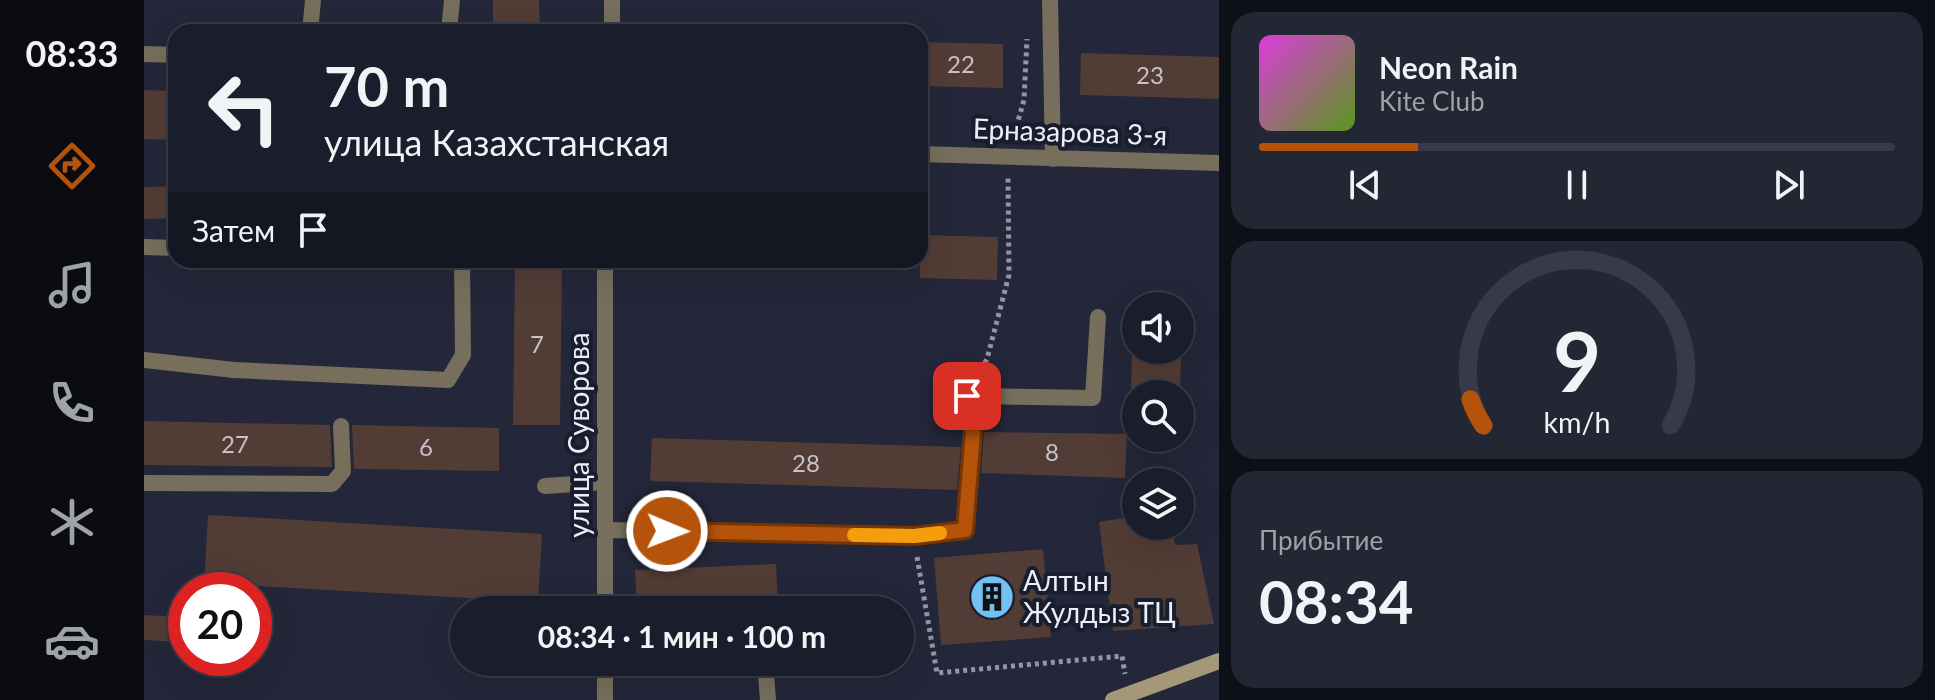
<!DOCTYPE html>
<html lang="ru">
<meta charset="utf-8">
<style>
body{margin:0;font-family:Lato,sans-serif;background:#232633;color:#f1f3f6;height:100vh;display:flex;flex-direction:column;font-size:30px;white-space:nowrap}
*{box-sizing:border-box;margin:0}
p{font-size:26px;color:#9fa2a9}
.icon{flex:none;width:44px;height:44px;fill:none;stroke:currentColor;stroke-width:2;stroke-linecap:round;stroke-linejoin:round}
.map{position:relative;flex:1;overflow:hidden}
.details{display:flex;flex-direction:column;gap:12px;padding:12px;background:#0e1018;width:716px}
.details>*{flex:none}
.banner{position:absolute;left:24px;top:24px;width:760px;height:244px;border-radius:24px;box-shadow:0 8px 32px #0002,0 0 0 2px #383b47;background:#1a1d2b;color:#f1f3f6;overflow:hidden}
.buttons{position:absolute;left:978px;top:292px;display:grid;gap:16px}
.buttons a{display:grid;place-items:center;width:72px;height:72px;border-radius:50%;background:#1a1d2b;box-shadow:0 8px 32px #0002,0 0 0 2px #383b47;font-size:40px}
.speed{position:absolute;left:24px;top:572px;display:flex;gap:16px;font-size:40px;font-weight:700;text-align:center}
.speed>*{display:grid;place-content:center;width:104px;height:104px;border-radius:50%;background:#1a1d2b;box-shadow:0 8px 32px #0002,0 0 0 2px #383b47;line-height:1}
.speed .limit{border:12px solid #d22;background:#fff;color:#111}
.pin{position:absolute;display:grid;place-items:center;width:68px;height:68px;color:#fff;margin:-34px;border-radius:16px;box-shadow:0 4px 12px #0006}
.me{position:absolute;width:88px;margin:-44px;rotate:91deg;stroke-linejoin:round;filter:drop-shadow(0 0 6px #0008)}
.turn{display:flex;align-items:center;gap:28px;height:168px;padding:0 24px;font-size:36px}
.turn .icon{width:104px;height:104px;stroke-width:2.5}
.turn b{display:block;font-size:56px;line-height:68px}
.then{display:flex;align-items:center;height:76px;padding:0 24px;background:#0003;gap:16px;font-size:30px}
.big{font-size:60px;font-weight:700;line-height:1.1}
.details .widget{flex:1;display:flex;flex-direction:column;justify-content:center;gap:12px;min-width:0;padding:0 28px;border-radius:24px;background:#232633}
.details .dial{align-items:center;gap:0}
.dial svg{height:208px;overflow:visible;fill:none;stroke:#383b47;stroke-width:7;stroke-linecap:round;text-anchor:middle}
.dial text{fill:#f1f3f6;stroke:none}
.song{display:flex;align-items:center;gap:24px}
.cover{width:96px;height:96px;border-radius:12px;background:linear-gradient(135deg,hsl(300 70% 55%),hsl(90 70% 35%))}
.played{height:8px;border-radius:4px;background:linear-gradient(90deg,#b45309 25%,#383b47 25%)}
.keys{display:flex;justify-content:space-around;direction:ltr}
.trip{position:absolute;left:306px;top:596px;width:464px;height:80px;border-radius:40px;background:#1a1d2b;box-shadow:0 8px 32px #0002,0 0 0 2px #383b47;font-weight:700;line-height:80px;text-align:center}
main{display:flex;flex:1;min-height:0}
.tabs{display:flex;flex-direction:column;width:144px;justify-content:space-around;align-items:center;background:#0a0c11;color:#9fa2a9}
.tabs .icon{width:56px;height:56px}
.tabs .on{color:#b45309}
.tabs b{font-size:36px;color:#f1f3f6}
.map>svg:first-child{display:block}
.building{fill:#523c36}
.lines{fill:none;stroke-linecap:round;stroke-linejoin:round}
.path{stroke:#9195a4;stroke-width:5;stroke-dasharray:4 4;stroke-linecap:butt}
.lane{stroke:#776f5c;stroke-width:16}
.street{stroke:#776f5c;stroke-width:16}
.secondary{stroke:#a49879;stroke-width:16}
.route-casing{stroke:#753606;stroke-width:20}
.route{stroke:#b45309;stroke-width:14}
.slow{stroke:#f59e0b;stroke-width:14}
.labels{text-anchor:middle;stroke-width:8;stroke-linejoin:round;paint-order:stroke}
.number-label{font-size:24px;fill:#c5c2ca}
.street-label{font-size:28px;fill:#ebeffb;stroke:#191e2e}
.poi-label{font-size:28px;fill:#ebeffb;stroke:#191e2e;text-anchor:start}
</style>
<main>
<nav class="tabs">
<b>08:33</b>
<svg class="icon on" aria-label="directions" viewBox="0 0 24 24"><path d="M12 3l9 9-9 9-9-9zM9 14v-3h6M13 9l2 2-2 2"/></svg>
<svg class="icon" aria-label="music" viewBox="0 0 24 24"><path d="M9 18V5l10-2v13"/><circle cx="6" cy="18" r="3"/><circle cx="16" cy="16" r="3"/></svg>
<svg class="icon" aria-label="phone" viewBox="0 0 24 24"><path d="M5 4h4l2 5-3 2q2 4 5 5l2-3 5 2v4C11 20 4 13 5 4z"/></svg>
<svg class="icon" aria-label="climate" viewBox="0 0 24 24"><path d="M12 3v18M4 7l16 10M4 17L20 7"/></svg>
<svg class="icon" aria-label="car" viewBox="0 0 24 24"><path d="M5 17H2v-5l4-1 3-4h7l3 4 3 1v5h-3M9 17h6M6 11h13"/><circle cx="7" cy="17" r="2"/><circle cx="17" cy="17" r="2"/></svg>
</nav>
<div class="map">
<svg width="1075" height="700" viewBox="0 0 1075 700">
<rect width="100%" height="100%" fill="#232739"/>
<path class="building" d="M349 0H395L396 32H349Z
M776 42 859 44V88L776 86Z
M937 53 1075 57V99L936 95Z
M0 90 32 91V140L0 139Z
M32 186V218L0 219V187Z
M776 235 854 237 853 280 776 278Z
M371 264 418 265 416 425H369Z
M988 350H1037L1036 394H987Z
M0 421 186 425 188 467 0 465Z
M208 425 355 428V471L210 469Z
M840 432 983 434 981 478 837 473Z
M508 438 817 447 813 490 506 481Z
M64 515 398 534 394 602 60 583Z
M992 516V526H1028L1031 545 1053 544 1070 624 969 631 955 522Z
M899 549 907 637 797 645 790 558Z
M632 564 634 610H493L491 570Z
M0 615 35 617 34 642 0 640Z"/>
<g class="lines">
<path class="path" d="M870 135 880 100 883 39
M833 377 843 359 865 275 864 177
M773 557 793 673 978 656 981 674"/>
<path class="lane" d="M906 0 909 159
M166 32 169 0
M305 32 308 0
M0 54 32 55
M0 247 32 248
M90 370 304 380 319 355 318 260
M0 483 188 484 199 471 197 426
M401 486 461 482
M461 530 770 536 821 530 829 432 823 396 949 398 954 317
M621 662 624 700"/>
<path class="street" d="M468 32V0
M776 154 1075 163
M0 360 90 370
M461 610V260
M461 700V662"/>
<path class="secondary" d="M969 700 1075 661"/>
</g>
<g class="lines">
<g class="route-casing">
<path id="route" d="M523 531 770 536 821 530 829 432 823 396"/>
</g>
<use href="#route" class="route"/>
<path class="slow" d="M710 535 770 536 796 533"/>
</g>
<defs>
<g id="building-disc" transform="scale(2.3)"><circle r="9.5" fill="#71c1f5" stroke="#191e2e"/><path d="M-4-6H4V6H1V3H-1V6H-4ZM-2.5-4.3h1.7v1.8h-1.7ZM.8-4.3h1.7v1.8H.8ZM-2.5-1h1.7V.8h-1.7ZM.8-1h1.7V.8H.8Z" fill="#111"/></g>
</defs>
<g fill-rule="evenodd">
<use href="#building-disc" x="848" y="597"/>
</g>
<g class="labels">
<g class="number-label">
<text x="817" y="73">22</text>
<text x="1006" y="84">23</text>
<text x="393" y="353">7</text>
<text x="91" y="453">27</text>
<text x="282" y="456">6</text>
<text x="908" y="461">8</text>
<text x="662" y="472">28</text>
</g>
<g class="street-label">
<text transform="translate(926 132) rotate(2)" y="10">Ерназарова 3-я</text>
<text transform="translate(435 435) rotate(-90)" y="10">улица Суворова</text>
</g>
<g class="poi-label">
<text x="879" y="591">Алтын<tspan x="879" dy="32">Жулдыз ТЦ</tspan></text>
</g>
</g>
</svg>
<div class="buttons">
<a><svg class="icon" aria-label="sound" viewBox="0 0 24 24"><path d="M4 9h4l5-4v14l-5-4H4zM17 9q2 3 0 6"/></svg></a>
<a><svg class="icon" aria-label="search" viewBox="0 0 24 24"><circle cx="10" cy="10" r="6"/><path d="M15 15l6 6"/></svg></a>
<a><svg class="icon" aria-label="layers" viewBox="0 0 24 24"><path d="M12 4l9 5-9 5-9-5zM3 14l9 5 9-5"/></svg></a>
</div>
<div class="speed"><div class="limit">20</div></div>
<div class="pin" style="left:823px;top:396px;background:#d93025"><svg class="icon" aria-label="arrive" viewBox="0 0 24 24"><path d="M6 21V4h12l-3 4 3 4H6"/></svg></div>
<svg class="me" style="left:523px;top:531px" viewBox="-20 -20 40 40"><circle r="17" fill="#b45309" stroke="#fff" stroke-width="3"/><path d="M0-11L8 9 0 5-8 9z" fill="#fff"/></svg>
<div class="trip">08:34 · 1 мин · 100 m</div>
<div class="banner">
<div class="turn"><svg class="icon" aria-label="left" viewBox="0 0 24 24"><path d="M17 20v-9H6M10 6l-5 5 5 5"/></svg><div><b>70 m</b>улица Казахстанская</div></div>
<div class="then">Затем<svg class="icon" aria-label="arrive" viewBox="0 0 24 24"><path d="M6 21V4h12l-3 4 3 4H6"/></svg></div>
</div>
</div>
<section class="details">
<div class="widget">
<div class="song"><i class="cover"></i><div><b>Neon Rain</b><p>Kite Club</p></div></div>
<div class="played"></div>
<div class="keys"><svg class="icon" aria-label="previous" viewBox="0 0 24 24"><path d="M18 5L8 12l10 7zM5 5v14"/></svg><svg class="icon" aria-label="pause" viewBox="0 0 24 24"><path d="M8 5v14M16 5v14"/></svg><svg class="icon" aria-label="next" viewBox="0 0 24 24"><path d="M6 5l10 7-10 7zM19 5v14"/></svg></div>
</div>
<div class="widget dial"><svg viewBox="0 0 100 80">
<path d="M14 69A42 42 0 1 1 86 69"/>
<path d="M14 69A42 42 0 0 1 9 59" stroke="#b45309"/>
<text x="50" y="56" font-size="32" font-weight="700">9</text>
<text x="50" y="72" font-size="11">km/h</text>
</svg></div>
<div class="widget"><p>Прибытие</p><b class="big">08:34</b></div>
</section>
</main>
